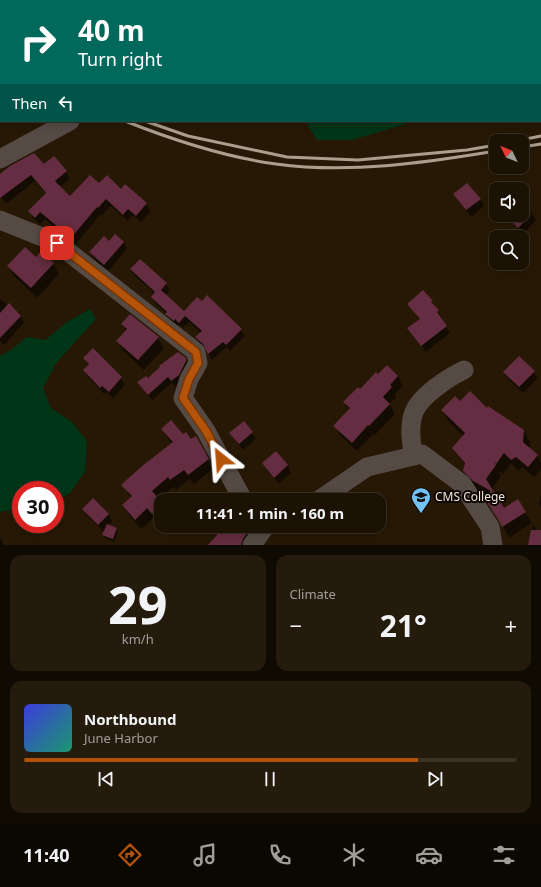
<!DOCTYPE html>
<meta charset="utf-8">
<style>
body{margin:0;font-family:"Noto Sans",sans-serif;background:#251b0d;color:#f1f3f6;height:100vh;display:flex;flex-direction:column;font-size:15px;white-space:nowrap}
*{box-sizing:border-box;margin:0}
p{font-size:13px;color:#a09e9a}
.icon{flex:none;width:22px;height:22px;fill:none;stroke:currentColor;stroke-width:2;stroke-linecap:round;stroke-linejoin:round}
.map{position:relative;height:545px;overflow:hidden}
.side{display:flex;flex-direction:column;gap:10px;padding:10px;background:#0f0a02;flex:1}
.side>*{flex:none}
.top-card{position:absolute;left:0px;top:0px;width:541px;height:122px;box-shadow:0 2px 10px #0003,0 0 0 1px #3a3225;background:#00695c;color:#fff;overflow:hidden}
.needle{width:26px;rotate:313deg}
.tools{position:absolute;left:489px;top:134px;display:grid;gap:8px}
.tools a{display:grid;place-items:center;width:40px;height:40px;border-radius:8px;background:#1c1203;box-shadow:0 2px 10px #0003,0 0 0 1px #3a3225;font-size:20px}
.speed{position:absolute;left:12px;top:481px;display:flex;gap:8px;font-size:20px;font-weight:700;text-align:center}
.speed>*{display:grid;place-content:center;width:52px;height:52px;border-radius:50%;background:#1c1203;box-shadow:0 2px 10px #0003,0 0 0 1px #3a3225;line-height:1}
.speed .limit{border:6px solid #d22;background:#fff;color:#111}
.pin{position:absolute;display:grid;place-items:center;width:34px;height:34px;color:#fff;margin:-17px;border-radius:8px;box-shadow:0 2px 6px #0006}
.me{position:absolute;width:44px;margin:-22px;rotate:332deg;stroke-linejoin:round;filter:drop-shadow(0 0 3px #0008)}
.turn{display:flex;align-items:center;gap:14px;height:84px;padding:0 12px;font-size:18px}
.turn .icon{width:52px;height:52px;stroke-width:2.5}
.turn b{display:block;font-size:28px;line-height:34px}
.then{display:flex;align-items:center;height:38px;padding:0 12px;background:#0003;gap:8px;font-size:15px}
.big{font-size:30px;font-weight:700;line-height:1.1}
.side .widget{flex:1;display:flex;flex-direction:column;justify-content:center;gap:6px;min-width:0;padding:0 14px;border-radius:12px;background:#251b0d}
.side .dial{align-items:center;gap:0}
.dial b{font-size:52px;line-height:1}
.song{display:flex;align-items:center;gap:12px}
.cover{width:48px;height:48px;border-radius:6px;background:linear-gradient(135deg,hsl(240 70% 55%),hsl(160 70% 35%))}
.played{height:4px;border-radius:2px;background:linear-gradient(90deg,#b45309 80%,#3a3225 80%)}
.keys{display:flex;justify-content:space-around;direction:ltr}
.heat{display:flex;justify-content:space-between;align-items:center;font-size:22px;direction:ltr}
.side .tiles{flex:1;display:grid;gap:10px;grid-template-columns:1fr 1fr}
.widget:last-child{grid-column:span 2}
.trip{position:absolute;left:154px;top:493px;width:232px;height:40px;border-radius:12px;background:#1c1203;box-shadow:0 2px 10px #0003,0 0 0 1px #3a3225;font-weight:700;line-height:40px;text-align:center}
.tab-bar{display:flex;height:64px;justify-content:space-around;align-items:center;background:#0b0701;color:#a09e9a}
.tab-bar .icon{width:28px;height:28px}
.tab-bar .active{color:#b45309}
.tab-bar b{font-size:18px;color:#f1f3f6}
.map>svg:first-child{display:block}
.green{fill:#013518}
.shadow{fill:#0007}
.building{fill:#642d41}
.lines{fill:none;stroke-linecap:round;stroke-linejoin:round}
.minor{stroke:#564a45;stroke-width:19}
.rail{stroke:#aa9e8f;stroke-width:3}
.route-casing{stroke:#753606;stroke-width:10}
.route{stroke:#b45309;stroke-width:7}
.labels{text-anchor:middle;stroke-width:4;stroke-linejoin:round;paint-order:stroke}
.poi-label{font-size:12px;fill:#f0e6d9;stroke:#0b0501;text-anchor:start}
</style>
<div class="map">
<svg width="541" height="545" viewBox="0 0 541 545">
<rect width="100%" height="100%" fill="#261804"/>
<path class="green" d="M305 121H406V124L352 140H317Z
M90 309 96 319 57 362 43 388 51 408 72 422 87 441 85 472 70 493 55 501V490H21V508L0 512V356L11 350 27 337 45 340 67 322Z"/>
<path class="shadow" d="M147 0H175L176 1H148Z
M300 0H330L299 1Z
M400 0H410L409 1Z
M540 72 541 73V98L540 97Z
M44 166 66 172 70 179 59 187 70 197 99 185 121 191 126 186 146 204 151 211 141 222 133 215 128 221 111 206 102 215 101 214 75 245 45 219 40 224 33 218 29 211 46 194 35 181 6 204 0 196V175Z
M454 195 480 199 484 206 471 217Z
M522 204 532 214 536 220 523 234 505 215H522Z
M109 242H124L127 249 108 271 94 259 90 252Z
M41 253 53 264 59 274 37 298 14 276 8 266 36 258Z
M131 270 166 284 170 290 165 295 184 312 241 330 245 336 230 351 227 347 212 360 206 349 199 343 196 337 201 333 189 322 183 328 179 325 178 326 170 320 167 314 156 304 152 297 155 294 135 276Z
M423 291 432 302 442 318 440 319 450 333 426 352 409 329 420 320 408 304Z
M0 299 21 316 24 323 4 345 0 341Z
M123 324 158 338 164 348 144 370 123 351 117 341 126 331Z
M93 349 121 378 125 385 113 398 107 392 104 394 88 377 84 370 89 366 84 358Z
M185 359 189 366 182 382 175 387 172 383 152 400 138 382 148 379Z
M504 372H534L538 378 523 393 508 379Z
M378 375 398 376 403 385 395 394 396 397 389 404 395 414 375 435 373 434 357 451 340 435 335 426 349 410 344 402 361 391Z
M460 403 487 409 524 431 530 442 529 449 537 455 541 463V469L534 477 522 467 518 471 511 463 503 474 498 470 501 476 492 490 504 509 525 512 532 523 509 538 487 495 480 492 470 482 464 471 465 465 453 448 463 436 448 421 442 410Z
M162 429 183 436 201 447 213 469 194 484 190 479 176 490 174 486 159 500 161 502V521L158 523 153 518 141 529 129 515 123 506 131 498 123 485 172 444Z
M230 433H252L256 439 243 450Z
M276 452 288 466 291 473 279 484 267 470 263 463Z
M541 495V508L539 504Z
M84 509 109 514 112 521 108 526 117 529 118 532 114 542 105 538 103 535 107 527 103 531 87 516Z
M533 524 541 537V545H529Z
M238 526H243L252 538 247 545H209L231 533Z
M0 537 4 545H0Z"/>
<path class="building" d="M34 153 44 164 54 156 67 171 55 181 70 196 90 175 99 183 107 175 121 189 125 184 147 203 136 216 128 209 123 215 106 199 98 208 97 207 71 238 40 212 35 218 28 211 46 193 31 175 0 198V174L10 166Z
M467 183 481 199 466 210 453 194Z
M505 215H531L518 228Z
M115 234 124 242 104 265 89 252 104 236 109 241Z
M25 247 36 257 41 251 54 263 31 288 7 266Z
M140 259 167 283 161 290 184 311 197 297 202 301 207 295 242 329 226 345 223 342 208 354 203 344 195 337 202 331 185 316 179 323 175 319 174 321 165 314 167 312 151 297 155 292 130 269Z
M423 290 433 301 431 302 439 310 437 312 447 326 421 346 407 328 420 319 407 304Z
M9 303 21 316 0 338V313Z
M130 314 159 337 138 360 116 341 127 329 121 324Z
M93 348 122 377 109 392 102 386 100 388 83 370 89 364 83 358Z
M178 352 186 358V361L179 375 171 381 168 377 148 395 137 382 146 376 148 378 160 367 159 366Z
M519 356 535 371 519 387 503 372Z
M387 365 398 376 390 385 392 387 383 397 390 404 369 426 368 425 352 443 333 426 350 408 343 402 358 387 360 389 376 372 378 374Z
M470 391 487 408 488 406 524 430 523 442 538 455 528 467 516 457 511 460 504 453 496 464 494 462 496 465 486 479 504 508 518 499 526 512 502 527 499 521 483 496 491 491 473 481 463 471 465 463 452 448 465 433 441 410 455 396 460 401Z
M171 420 183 434 186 432 191 439 196 436 209 459 188 475 184 470 170 480 168 477 152 491 161 501V506L152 514 147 508 135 520 122 505 132 496 121 485 142 466 173 442 161 429Z
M244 421 253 432 239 444 229 433Z
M276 451 288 465 274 478 262 463Z
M93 498 109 514 98 525 82 509Z
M107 524 117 528 113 539 102 535Z
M225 526 231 532 237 526H245L249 530 243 539 241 545H208Z
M531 530H541V545H528Z"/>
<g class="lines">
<path class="minor" d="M485 0 486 1
M540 45H541
M0 159 70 121
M0 220 57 243 196 352 198 363 189 379 183 398 206 431 243 500
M414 456C411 443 409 425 414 412 420 396 449 377 464 370
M319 500 367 467 422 454 462 484 490 527 493 545
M252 545 265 527"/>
<path class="rail" d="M0 31 1 32
M0 40 1 41
M125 121C173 140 224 157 276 164 349 174 423 163 496 151
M145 121 188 136 287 157 358 160 467 150 496 145
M516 141 541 136
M522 147 541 144"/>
</g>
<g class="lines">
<g class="route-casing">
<path id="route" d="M57 243 196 352 198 363 189 379 183 398 206 431 221 459"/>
</g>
<use href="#route" class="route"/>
</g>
<defs>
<g id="university-pin" transform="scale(1)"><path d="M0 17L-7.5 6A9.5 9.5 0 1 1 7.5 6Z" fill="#73c1f5" stroke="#0b0501"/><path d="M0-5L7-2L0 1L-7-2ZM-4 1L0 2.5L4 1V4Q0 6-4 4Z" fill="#111"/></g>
</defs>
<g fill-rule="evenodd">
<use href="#university-pin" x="421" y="497"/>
</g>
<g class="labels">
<g class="poi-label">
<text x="435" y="501">CMS College</text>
</g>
</g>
</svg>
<div class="tools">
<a><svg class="needle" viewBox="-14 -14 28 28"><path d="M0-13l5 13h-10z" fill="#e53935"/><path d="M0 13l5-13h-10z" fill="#a09e9a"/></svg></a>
<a><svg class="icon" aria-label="sound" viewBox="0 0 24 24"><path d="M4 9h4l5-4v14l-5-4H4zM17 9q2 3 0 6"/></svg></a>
<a><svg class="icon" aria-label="search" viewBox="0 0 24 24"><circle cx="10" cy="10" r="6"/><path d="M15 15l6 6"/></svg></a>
</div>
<div class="speed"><div class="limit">30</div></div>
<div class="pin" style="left:57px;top:243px;background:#d93025"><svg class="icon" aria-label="arrive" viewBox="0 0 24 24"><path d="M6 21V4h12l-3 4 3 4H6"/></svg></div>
<svg class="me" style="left:221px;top:459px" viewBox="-20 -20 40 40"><path d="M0-17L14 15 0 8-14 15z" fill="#b45309" stroke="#fff" stroke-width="4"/></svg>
<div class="trip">11:41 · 1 min · 160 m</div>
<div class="top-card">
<div class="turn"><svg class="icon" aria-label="right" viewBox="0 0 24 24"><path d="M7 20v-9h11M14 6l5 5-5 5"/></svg><div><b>40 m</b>Turn right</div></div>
<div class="then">Then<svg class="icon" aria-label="left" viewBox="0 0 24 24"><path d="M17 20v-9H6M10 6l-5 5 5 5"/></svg></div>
</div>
</div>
<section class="side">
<div class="tiles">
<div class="widget dial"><b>29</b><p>km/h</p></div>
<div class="widget"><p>Climate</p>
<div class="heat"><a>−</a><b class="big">21°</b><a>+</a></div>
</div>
<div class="widget">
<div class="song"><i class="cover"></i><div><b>Northbound</b><p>June Harbor</p></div></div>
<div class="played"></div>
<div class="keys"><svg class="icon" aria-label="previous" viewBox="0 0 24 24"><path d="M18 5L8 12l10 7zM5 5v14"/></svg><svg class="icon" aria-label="pause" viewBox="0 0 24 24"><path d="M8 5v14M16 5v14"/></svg><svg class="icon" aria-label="next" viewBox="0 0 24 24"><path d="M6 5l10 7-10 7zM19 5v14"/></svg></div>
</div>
</div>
</section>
<nav class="tab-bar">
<b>11:40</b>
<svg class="icon active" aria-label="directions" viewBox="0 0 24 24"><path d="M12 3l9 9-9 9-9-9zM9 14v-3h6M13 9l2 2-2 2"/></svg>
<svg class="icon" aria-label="music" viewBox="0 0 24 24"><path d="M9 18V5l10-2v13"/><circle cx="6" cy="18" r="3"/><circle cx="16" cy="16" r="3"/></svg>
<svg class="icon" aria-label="phone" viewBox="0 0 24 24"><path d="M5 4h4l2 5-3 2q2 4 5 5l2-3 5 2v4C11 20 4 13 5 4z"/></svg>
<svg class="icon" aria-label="climate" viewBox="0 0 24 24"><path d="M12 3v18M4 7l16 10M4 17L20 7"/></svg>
<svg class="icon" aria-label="car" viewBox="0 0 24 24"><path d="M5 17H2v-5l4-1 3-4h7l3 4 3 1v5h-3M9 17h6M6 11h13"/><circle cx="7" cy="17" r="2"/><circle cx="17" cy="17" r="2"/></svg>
<svg class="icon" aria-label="filters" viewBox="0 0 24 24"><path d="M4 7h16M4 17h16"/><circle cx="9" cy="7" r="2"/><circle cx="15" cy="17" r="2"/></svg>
</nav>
